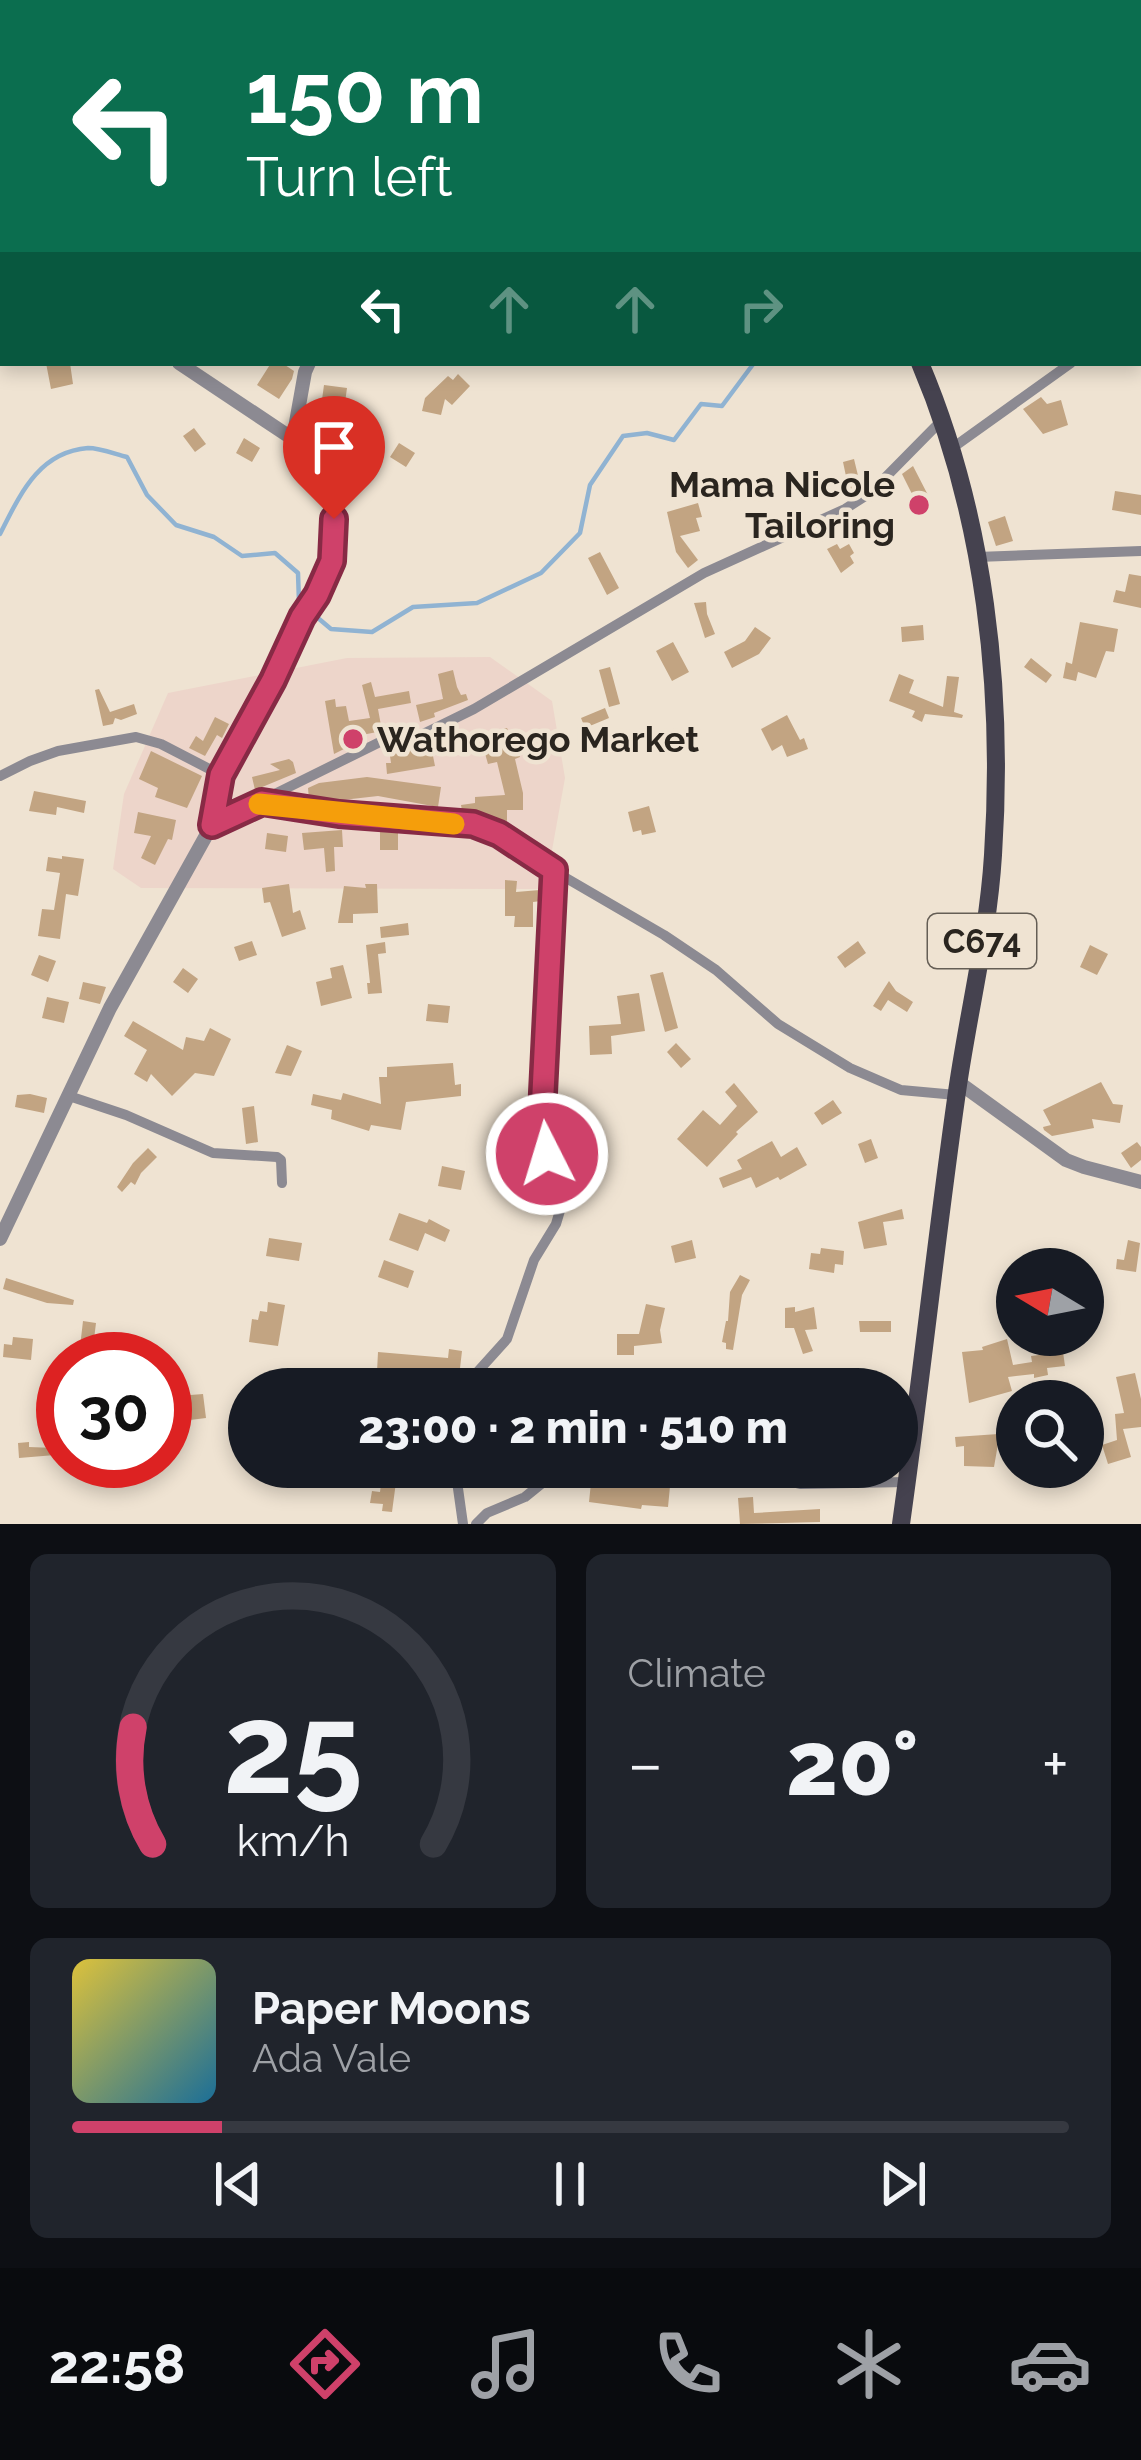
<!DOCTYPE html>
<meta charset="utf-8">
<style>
body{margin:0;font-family:Raleway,sans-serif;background:#20242c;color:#f1f3f6;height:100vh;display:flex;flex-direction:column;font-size:45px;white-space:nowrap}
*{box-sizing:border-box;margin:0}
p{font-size:39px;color:#9ea1a6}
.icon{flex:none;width:66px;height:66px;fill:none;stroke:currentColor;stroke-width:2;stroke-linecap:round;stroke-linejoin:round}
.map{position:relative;height:1524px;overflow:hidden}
.drawer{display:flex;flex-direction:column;gap:30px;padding:30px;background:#0d0f14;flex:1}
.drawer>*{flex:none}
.guide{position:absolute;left:0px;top:0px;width:1143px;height:366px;box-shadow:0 6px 18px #0003;background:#0b6e4f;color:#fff;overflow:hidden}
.needle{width:78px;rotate:280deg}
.buttons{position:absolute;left:996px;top:1248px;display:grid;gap:24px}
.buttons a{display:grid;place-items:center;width:108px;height:108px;border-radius:50%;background:#171b24;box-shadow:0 6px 18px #0003;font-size:60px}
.speed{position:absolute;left:36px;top:1332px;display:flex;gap:24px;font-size:60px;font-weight:700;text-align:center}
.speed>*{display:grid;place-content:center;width:156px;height:156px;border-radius:50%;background:#171b24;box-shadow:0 6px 18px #0003;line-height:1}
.speed .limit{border:18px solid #d22;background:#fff;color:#111}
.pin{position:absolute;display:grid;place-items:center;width:102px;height:102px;color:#fff;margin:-123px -51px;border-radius:50% 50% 50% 0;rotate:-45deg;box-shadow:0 0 12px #0007}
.pin .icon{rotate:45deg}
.me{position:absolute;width:132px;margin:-66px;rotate:355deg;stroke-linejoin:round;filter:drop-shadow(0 0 9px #0008)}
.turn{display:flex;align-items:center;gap:42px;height:252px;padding:0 48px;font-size:54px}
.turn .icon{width:156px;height:156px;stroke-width:2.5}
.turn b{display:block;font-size:84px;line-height:102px}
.lanes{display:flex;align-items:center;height:114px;padding:0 48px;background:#0003;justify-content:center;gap:60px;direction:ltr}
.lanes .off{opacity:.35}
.big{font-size:90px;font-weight:800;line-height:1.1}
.drawer .card{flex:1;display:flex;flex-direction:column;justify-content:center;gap:18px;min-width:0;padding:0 42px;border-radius:18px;background:#20242c}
.drawer .dial{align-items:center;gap:0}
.dial svg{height:312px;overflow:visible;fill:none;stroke:#363941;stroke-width:7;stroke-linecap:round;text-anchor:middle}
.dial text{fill:#f1f3f6;stroke:none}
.song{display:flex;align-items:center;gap:36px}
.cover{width:144px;height:144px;border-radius:18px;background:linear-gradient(135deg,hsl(50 70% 55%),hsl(200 70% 35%))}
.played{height:12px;border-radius:6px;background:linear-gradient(90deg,#cf416a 15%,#363941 15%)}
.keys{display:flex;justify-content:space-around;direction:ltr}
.heat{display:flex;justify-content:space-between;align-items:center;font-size:66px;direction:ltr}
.drawer .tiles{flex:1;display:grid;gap:30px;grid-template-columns:1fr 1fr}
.card:last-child{grid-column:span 2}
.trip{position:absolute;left:228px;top:1368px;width:690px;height:120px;border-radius:60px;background:#171b24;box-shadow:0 6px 18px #0003;font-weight:800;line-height:120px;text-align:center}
.dock{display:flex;height:192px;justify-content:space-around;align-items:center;background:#090b0e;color:#9ea1a6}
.dock .icon{width:84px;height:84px}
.dock .selected{color:#cf416a}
.dock b{font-size:54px;color:#f1f3f6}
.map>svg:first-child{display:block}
.commercial{fill:#edd5ca}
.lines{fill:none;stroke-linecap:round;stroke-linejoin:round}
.stream{stroke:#90b3d2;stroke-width:4.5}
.building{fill:#c2a482}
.minor{stroke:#8c8a92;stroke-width:10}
.tertiary{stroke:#8c8a92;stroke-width:14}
.primary{stroke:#45424f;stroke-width:18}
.route-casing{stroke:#872a45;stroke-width:30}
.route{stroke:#cf416a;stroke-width:21}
.slow{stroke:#f59e0b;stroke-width:21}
.poi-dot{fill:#cf416a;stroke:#efe3d2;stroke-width:4.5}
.labels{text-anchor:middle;stroke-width:9;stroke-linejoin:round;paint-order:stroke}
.shield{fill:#efe3d2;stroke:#655e55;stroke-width:3}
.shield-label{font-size:33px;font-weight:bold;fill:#2a251f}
.poi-label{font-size:36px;font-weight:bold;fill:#2a251f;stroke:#efe3d2;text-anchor:end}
</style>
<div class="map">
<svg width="1141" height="1524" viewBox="0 0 1141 1524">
<rect width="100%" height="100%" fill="#efe3d2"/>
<path class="commercial" d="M490 657 552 701 565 778 545 889 141 888 113 869 124 794 168 693 347 658Z"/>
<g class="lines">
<path class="stream" d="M1019 3 1021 0
M0 534C20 495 38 452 88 448 100 448 115 454 127 457L147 495 176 525 214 537 242 556 275 553 298 573 299 602 331 629 372 632 413 607 477 603 541 573 580 533 590 485 623 436 647 433 674 440 701 404 722 406 754 363"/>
</g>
<path class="building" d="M46 363H70L73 384 51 389Z
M271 363H282L294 371 292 379 279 399 257 385Z
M458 374 470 386 452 405 445 399 441 415 422 411 425 398 448 376 453 380Z
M324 385 347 388 344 410 321 407Z
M1041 397 1047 404 1061 400 1068 425 1043 434 1023 409Z
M194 428 206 444 195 452 183 436Z
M244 438 260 448 252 462 236 453Z
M399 443 415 453 406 467 390 457Z
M854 459 861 488 851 494 844 483 847 481 843 462Z
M356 462 365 470 344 494 335 486Z
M913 466 930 499 918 506 902 474Z
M1115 491 1141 495V515L1112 510Z
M698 503 702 517 696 518 700 531 680 536 698 560 688 568 676 552 667 512Z
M1005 516 1013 541 996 546 988 522Z
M837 544 840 549 849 544 854 553 850 556 854 563 841 573 827 549Z
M600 552 619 588 607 595 588 558Z
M1129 574 1141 576V608L1113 602 1116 590 1125 592Z
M706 602 707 614 715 634 705 638 694 603Z
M1080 622 1118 629 1114 652 1106 651 1096 678 1078 672 1076 681 1063 678 1066 662 1072 664Z
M923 625 924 640 902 642 901 627Z
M755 627 771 638 759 654 732 668 724 652 745 641Z
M673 642 689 672 672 681 656 651Z
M1031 658 1052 675 1046 683 1024 667Z
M610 667 620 704 609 707 599 670Z
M453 670 457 687 461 695 466 694 468 700 434 713 435 717 420 722 416 705 443 699 438 674Z
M899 674 914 680 909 693 943 707 947 676 959 677 954 712 963 715 962 718 925 714 922 722 912 717 915 711 889 701Z
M371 682 375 697 409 691 411 703 378 709 382 731 347 738 348 747 334 754 325 701 335 699 336 707 346 706 349 721 370 718 362 685Z
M99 689 110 712 134 704 137 714 121 720 115 718 113 724 103 726 95 690Z
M605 708 609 718 585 728 581 718Z
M787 715 800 740 804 738 808 749 787 757 782 745 772 751 761 729Z
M215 717 229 724 222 738 217 735 205 756 189 748 196 736 203 741Z
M507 728 520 757 515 759 523 793V810H507V821L463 816 461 805 475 803V797L505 795 497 762 488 764 480 736Z
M469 733 471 743 432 751 435 766 387 774 386 763H391L389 749 420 746 433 740Z
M151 751 202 776 187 808 155 797 158 788 139 779Z
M289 759 293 762 296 773 255 790 252 777 280 770 270 764Z
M367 777 441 787 438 807 378 796 325 802 309 800 308 788 319 783Z
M34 791 86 801 84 813 57 807 56 815 29 811Z
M649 806 656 832 642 835 641 830 633 832 628 812Z
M138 812 176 820 172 840 168 839 155 865 141 858 151 836 134 833Z
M380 828 398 829V850H380Z
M342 830 343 847H334L335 871 326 872 324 848 304 850 302 833Z
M267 833 288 836 286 852 265 849Z
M62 856 84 859 78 896 66 894 60 939 38 936 42 909 54 910 60 873 46 871 48 857 62 859Z
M505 880 517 881 516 892 540 890 541 901 533 902V927H514L515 916H505Z
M289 884 293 913 300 910 306 929 282 937 270 902 264 903 262 888Z
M365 884H377L378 913 353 914V923H338L344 886 366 888Z
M408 923 409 935 381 938 380 927Z
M252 941 257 955 239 961 234 947Z
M858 941 866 953 845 968 837 957Z
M385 942 386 953 378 954 382 993 368 994 367 983H370L366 945Z
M1090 945 1108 954 1097 975 1080 967Z
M39 955 56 961 48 982 31 975Z
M343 965 352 998 321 1006 316 982 332 978 330 968Z
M183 968 198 979 188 993 173 982Z
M663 972 678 1028 665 1032 650 975Z
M889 981 896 991 913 1002 907 1012 888 1000 881 1011 873 1006Z
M83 982 106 987 100 1004 79 999Z
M639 993 645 1031 611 1036 612 1054 590 1055 589 1026 621 1024 617 996Z
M47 997 69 1002 64 1023 42 1018Z
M428 1004 450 1006 448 1023 426 1021Z
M133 1021 183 1050 186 1037 204 1041 210 1028 231 1039 214 1076 195 1073 172 1096 151 1074 147 1082 134 1074 147 1050 124 1036Z
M676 1043 691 1059 681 1068 667 1052Z
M287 1045 302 1051 291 1076 275 1073Z
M453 1063 455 1085 461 1084V1096L406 1102 401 1130 371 1125 369 1131 331 1119 332 1110 311 1105 313 1094 341 1100 343 1093 381 1104 379 1077H387V1067Z
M1101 1082 1113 1104 1123 1105 1120 1123 1092 1119 1094 1128 1052 1136 1044 1130 1043 1127 1051 1125 1043 1110Z
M734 1083 758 1112 736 1132 738 1134 707 1167 677 1139 703 1110 720 1125 737 1106 725 1092Z
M30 1094 47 1098 44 1113 15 1107 17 1095Z
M833 1100 842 1113 822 1125 814 1113Z
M254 1106 258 1142 246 1144 242 1108Z
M871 1139 878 1158 865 1163 858 1144Z
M772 1141 781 1157 797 1147 807 1165 780 1180 778 1177 756 1188 751 1177 723 1188 719 1178 742 1169 737 1160Z
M1137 1142 1141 1147V1160L1131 1168 1121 1153Z
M148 1148 157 1157 141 1173 135 1185 131 1182 122 1192 117 1187 133 1163Z
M442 1166 465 1171 461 1190 438 1186Z
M902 1209 904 1219 883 1222 887 1245 864 1249 858 1222Z
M399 1213 427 1223 429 1219 450 1230 445 1242 425 1233 418 1251 389 1240Z
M269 1238 302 1243 299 1261 266 1256Z
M692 1240 696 1258 675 1263 671 1246Z
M1128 1240 1140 1243 1136 1272 1116 1269 1117 1259 1124 1260Z
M821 1248 844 1251 843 1265 835 1264 834 1273 809 1269 811 1253 820 1254Z
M384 1260 414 1271 408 1288 378 1277Z
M740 1275 750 1280 742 1295 733 1350 726 1349V1343L722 1342 726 1321H728L730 1292Z
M6 1278 74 1300 73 1305 47 1303 3 1289Z
M268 1302 285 1305 278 1346 249 1342 252 1319 258 1320 260 1311 267 1312Z
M646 1304 665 1308 660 1330 662 1343 634 1346V1355H617V1334H639Z
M795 1307V1312L814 1307 817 1329 805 1330 813 1351 803 1354 794 1328H785V1308Z
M83 1321 96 1323 93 1347H101L99 1359 69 1357 71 1346 80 1347Z
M859 1321H891V1332H860Z
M13 1337 33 1339 31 1360 3 1357 4 1344 12 1345Z
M1007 1339 1013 1365 1032 1362 1031 1356 1063 1352 1065 1366 1047 1368 1048 1375 1034 1378V1374L1008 1377 1012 1391 969 1403 962 1352 983 1350 982 1347Z
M449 1349 462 1351 459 1377 408 1371V1374L377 1372 378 1352 448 1358Z
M592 1372 603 1389H567Z
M1135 1373 1141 1399V1427L1123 1429 1131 1457 1108 1464 1102 1445 1117 1440 1115 1414 1124 1413 1116 1377Z
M203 1394 206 1418 174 1422 173 1406H179L178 1396Z
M1013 1433V1443L998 1444 994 1467 964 1466V1446L956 1447 955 1437Z
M29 1442V1447L55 1448V1455L19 1458 18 1443Z
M121 1461H148L145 1474 120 1471Z
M383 1467H398L392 1512 382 1511 383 1504 370 1503 372 1491 380 1492Z
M465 1467H516L517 1474 467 1480Z
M621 1467 648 1468 647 1474 671 1476 668 1507 642 1505 641 1509 589 1502 592 1473 620 1476Z
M753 1497 754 1513 820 1509V1522L740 1524 738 1498Z"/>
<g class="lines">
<path class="minor" d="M76 3V0
M1140 315H1141
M951 449 1071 363
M977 557 1141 551
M0 776 30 761 58 751 136 737 161 744 221 775
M262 802 339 814 487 828 542 864 664 935 716 970 778 1024 850 1068 901 1090 956 1095
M212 825 384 740 398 736 417 737 474 709 704 573 845 509 870 493 941 421
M69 1096 126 1115 213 1153 277 1157 281 1160 282 1183
M462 1389 507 1339 534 1260 556 1224 564 1197 561 1181 547 1154 542 1113 554 870
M455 1467 463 1524
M762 1467 774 1478 800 1484 907 1482
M476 1524 487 1513 525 1497 562 1467"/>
<path class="tertiary" d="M434 3V0
M0 272 3 273
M179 363 293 439
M309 363 305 372 293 439C332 505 350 519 317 595
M958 1082 1066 1160 1084 1167 1141 1182
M0 1239 110 1008 212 825 221 775 273 680 302 617"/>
<path class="primary" d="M782 0 783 3
M901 1524C921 1382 936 1240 956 1099 967 1017 988 937 993 855 1004 690 985 516 920 363"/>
</g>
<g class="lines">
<g class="route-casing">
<path id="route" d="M334 519 332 561 317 595 302 617 273 680 221 775 212 825 262 802 339 814 473 824 499 834 554 870 542 1113 547 1154"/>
</g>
<use href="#route" class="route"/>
<path class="slow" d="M259 804 454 824"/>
</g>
<g class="poi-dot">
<circle cx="919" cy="505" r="12"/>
<circle cx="353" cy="739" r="12"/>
</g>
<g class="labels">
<rect class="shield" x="928" y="914" width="108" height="54" rx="9"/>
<g class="shield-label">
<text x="982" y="953">C674</text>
</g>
<g class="poi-label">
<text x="895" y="497">Mama Nicole<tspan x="895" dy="41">Tailoring</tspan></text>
<text x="377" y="752" text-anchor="start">Wathorego Market</text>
</g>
</g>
</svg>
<div class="buttons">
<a><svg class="needle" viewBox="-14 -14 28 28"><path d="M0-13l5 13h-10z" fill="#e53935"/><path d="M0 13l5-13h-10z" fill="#9ea1a6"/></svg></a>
<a><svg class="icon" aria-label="search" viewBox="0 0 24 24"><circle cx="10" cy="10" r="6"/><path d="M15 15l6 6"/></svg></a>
</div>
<div class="speed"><div class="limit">30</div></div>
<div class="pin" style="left:334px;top:519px;background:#d93025"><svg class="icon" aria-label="arrive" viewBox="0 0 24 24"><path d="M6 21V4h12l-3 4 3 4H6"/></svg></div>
<svg class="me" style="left:547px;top:1154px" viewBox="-20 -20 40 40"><circle r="17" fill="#cf416a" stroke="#fff" stroke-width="3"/><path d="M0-11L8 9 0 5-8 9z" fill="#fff"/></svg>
<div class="trip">23:00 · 2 min · 510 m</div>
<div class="guide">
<div class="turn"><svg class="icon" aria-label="left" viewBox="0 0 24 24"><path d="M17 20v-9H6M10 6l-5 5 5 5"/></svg><div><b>150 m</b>Turn left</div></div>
<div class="lanes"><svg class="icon" aria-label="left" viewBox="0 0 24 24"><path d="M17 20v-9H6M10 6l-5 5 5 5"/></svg><svg class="icon off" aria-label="ahead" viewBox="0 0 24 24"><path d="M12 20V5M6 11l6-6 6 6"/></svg><svg class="icon off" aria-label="ahead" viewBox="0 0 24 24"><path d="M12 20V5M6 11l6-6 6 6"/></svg><svg class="icon off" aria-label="right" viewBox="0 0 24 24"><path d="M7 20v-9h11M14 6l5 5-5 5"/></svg></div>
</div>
</div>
<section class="drawer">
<div class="tiles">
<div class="card dial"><svg viewBox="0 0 100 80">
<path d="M14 69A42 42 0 1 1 86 69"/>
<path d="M14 69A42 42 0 0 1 9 39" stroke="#cf416a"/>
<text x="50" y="56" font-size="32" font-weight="700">25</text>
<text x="50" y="72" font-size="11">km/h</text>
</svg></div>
<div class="card"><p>Climate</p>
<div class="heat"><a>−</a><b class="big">20°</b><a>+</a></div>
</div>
<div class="card">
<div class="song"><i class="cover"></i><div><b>Paper Moons</b><p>Ada Vale</p></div></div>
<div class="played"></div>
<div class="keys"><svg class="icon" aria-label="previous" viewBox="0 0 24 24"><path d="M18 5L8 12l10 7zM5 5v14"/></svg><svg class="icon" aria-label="pause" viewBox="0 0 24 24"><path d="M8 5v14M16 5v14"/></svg><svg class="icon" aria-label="next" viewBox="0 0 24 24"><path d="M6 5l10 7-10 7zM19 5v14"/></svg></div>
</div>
</div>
</section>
<nav class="dock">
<b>22:58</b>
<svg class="icon selected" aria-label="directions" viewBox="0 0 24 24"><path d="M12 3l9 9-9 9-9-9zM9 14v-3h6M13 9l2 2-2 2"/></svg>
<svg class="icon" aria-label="music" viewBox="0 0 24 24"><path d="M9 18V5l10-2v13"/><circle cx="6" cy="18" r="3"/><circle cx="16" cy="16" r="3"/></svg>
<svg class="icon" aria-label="phone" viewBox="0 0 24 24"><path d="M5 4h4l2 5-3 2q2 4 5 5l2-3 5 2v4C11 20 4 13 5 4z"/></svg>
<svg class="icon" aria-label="climate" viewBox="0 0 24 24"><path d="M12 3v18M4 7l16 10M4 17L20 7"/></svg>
<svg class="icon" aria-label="car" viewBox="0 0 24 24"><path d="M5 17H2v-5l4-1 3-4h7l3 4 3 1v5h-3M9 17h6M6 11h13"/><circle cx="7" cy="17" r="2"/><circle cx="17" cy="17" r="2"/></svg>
</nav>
